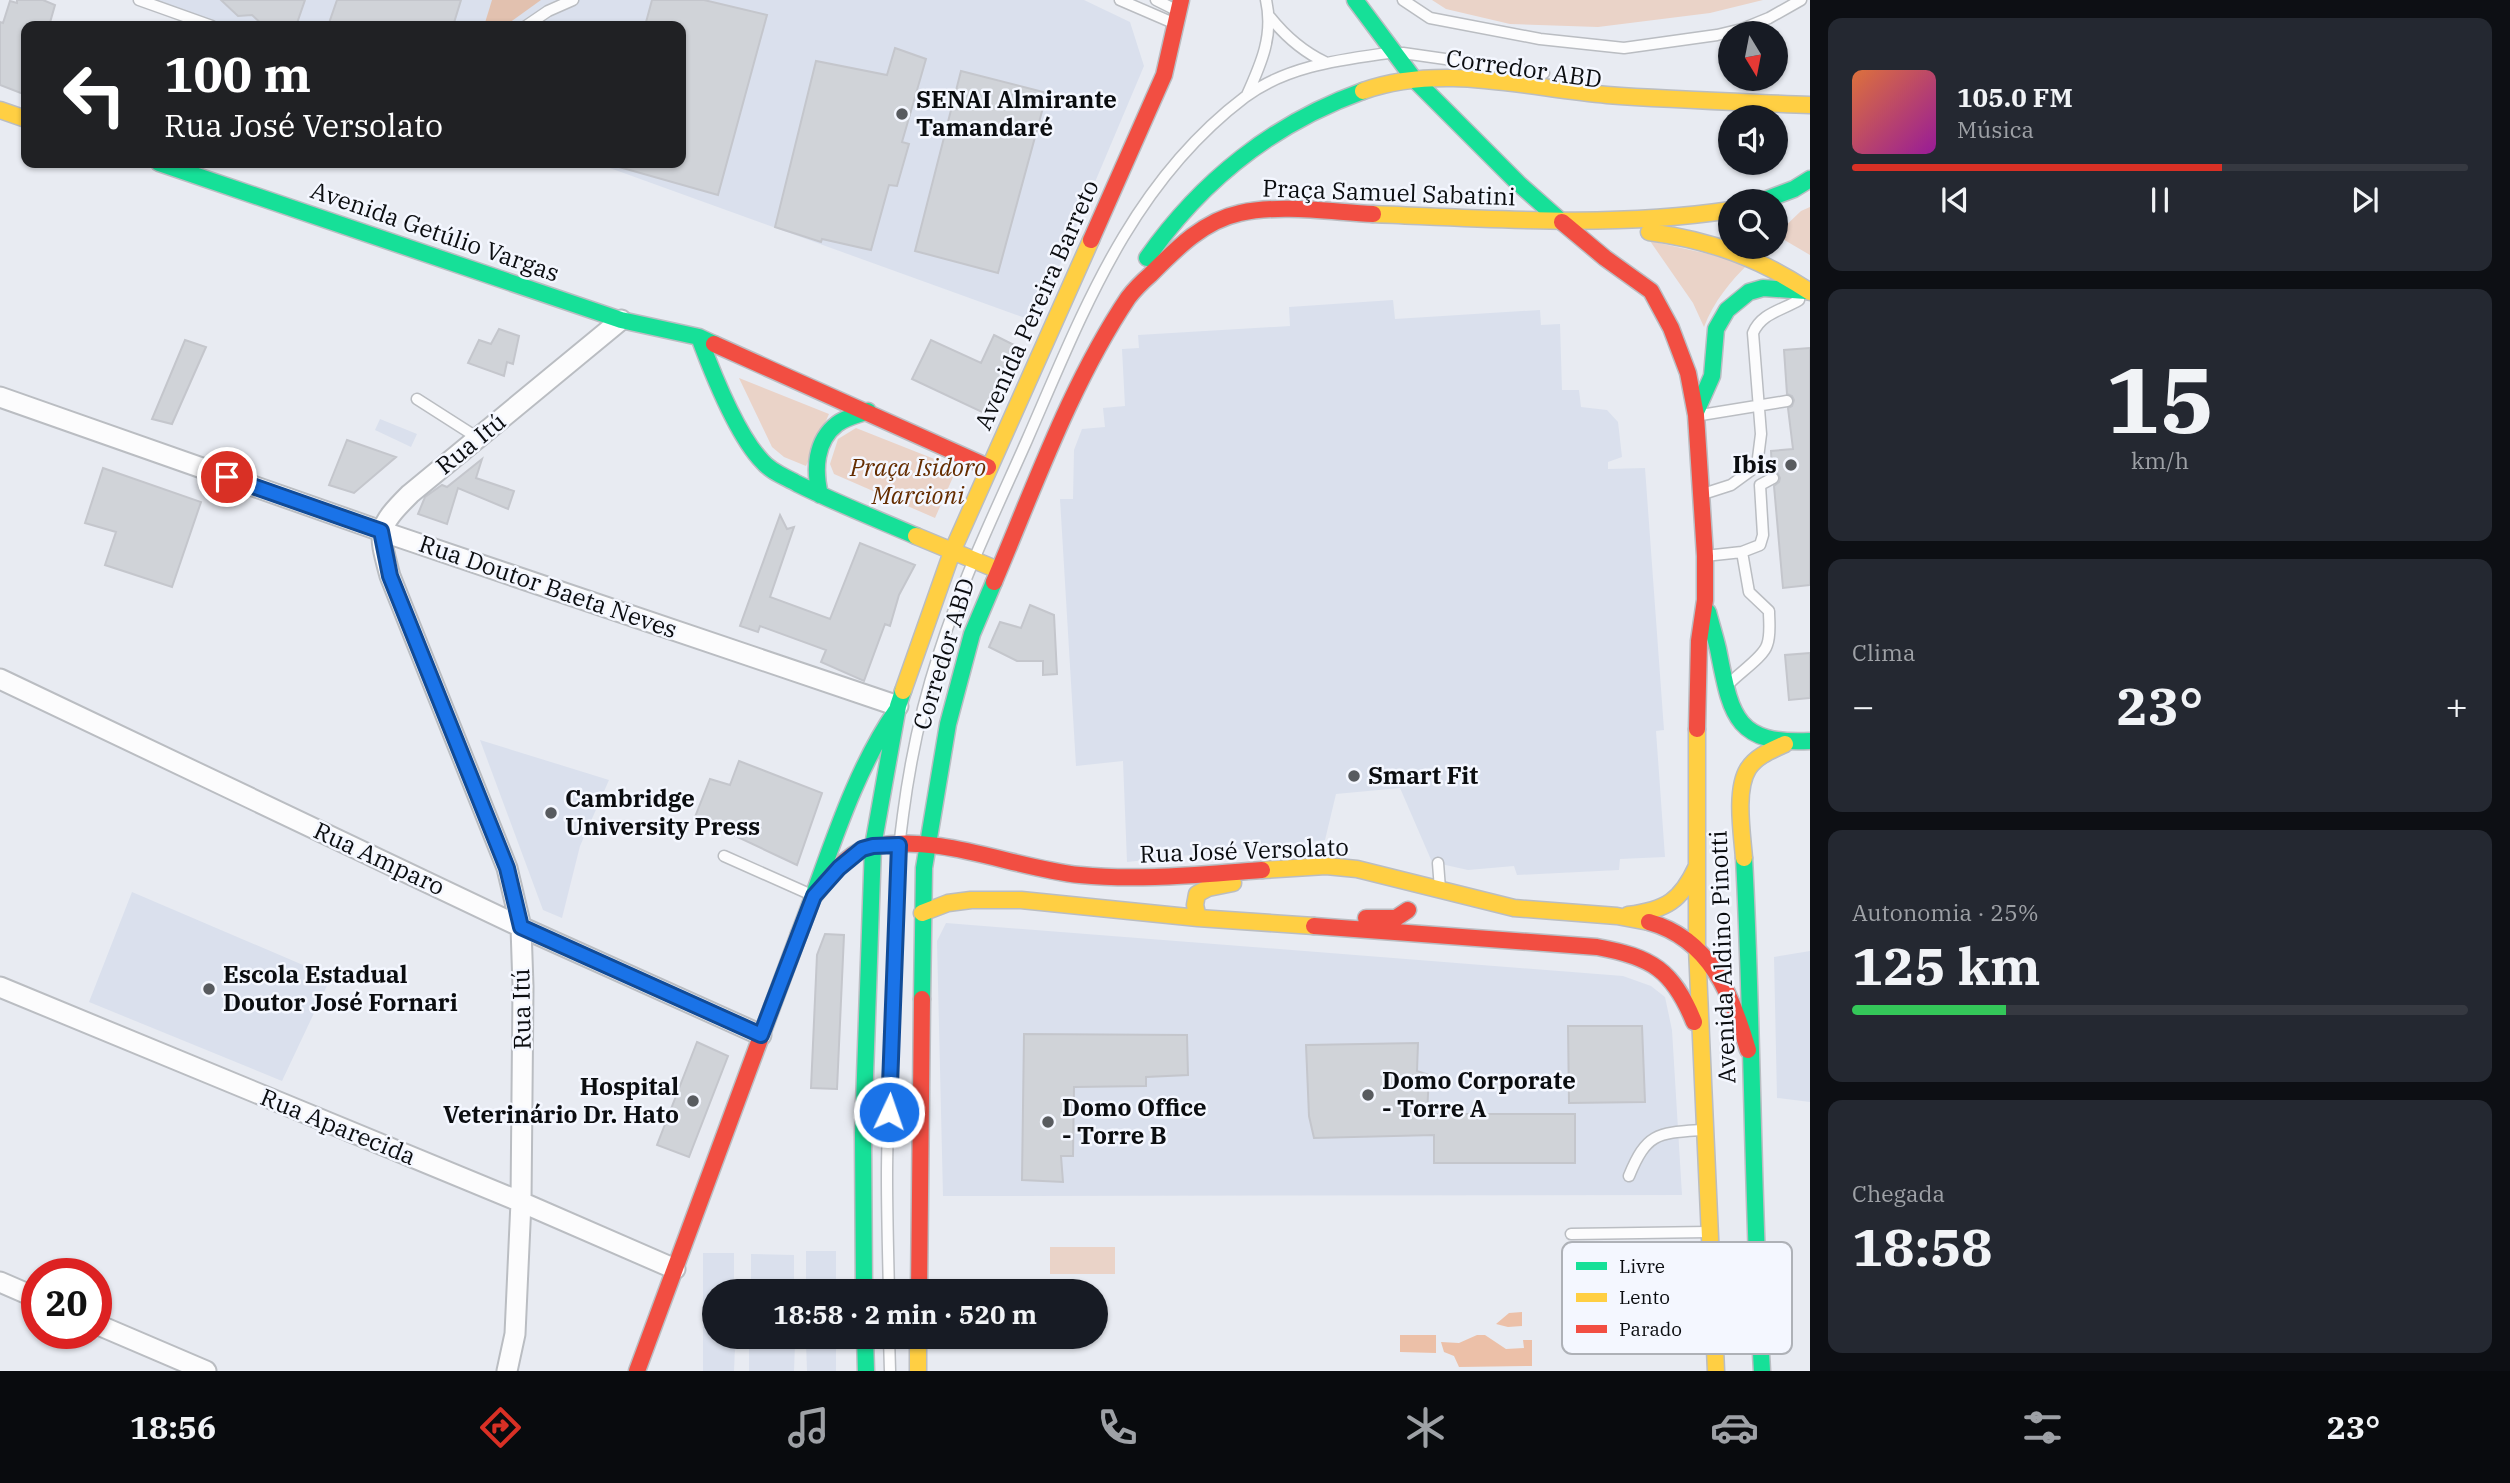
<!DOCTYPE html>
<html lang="pt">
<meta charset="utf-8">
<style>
body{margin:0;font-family:"IBM Plex Serif",serif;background:#242831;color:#f1f3f6;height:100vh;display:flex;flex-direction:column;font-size:26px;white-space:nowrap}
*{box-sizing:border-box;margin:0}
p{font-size:23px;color:#9ea1a6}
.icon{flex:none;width:38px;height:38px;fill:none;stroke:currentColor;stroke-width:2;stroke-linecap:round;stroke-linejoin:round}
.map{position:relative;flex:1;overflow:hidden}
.panel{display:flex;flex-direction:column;gap:18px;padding:18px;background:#0d0f14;width:700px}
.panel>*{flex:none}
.hud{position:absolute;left:21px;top:21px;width:665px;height:147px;border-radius:14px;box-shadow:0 2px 5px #0004;background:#202124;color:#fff;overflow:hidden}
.needle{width:46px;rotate:170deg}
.controls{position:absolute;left:1718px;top:21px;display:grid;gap:14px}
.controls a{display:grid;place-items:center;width:70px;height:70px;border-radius:50%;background:#171b24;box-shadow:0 2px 5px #0004;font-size:35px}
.speed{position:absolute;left:21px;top:1258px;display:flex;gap:14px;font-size:35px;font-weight:700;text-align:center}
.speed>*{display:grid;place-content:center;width:91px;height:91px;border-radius:50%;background:#171b24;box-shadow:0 2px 5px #0004;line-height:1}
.speed .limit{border:10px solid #d22;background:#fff;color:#111}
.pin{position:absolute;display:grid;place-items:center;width:60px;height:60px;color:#fff;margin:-30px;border:4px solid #fff;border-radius:50%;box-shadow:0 2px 7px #0007}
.me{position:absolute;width:77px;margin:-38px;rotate:3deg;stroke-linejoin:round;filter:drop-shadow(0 0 5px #0008)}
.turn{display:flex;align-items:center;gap:24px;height:147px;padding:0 28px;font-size:32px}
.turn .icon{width:91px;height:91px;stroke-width:2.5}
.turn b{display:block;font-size:49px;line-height:60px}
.big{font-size:52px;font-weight:700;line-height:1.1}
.panel .card{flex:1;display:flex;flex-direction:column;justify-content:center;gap:10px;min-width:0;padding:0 24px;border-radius:14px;background:#242831}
.panel .dial{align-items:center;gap:0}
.dial b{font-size:91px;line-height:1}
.song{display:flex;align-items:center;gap:21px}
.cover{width:84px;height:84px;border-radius:10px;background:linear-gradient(135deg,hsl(20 70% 55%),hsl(300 70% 35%))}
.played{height:7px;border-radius:4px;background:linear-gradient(90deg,#d93025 60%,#363941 60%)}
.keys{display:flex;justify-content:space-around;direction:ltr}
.heat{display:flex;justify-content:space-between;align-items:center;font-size:38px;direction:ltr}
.charge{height:10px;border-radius:5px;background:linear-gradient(90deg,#34c759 25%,#363941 0)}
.trip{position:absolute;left:702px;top:1279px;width:406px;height:70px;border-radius:35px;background:#171b24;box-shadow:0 2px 5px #0004;font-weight:700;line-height:70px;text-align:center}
.menu{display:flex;height:112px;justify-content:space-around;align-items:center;background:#090b0e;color:#9ea1a6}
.menu .icon{width:49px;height:49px}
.menu .on{color:#d93025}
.menu b{font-size:32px;color:#f1f3f6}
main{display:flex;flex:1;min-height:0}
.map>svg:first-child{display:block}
.built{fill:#dae0ed}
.green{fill:#ead3c8}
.forest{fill:#e2c1af}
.water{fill:#ecc0a8}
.building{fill:#d0d3d8;stroke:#c4c6cc;stroke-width:2}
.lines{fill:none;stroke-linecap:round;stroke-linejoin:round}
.lane-casing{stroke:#babdc2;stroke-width:13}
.street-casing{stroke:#babdc2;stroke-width:23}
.fast-casing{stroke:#babdc2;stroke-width:19}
.slow-casing{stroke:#babdc2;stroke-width:19}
.jam-casing{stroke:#babdc2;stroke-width:19}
.lane{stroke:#fcfcfd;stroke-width:10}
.street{stroke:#fcfcfd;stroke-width:19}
.fast{stroke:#16e098;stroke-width:16}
.slow{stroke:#ffcf43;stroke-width:16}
.jam{stroke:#f24e42;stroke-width:16}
.route-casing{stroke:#114b97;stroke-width:18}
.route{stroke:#1a73e8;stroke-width:12}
.poi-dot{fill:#585b5f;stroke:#f4f7ff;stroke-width:2.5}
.labels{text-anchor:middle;stroke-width:5;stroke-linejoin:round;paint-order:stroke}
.street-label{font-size:24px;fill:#0b0d10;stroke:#f4f7ff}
.poi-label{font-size:24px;font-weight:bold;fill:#0b0d10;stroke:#f4f7ff;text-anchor:start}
.park-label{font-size:24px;font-style:italic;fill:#652d00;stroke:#f4f7ff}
.key{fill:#f4f7ff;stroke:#aeb1b7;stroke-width:2}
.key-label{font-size:19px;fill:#0b0d10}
</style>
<main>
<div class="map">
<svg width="1810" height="1371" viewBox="0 0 1810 1371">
<rect width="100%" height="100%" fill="#e8ebf2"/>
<path class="built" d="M140 0H1084L1130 22 1144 66 1041 310 1033 321 596 163H681V26H213Z
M1393 300 1395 319 1540 310 1541 325 1560 324 1562 390H1579L1581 407 1607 410 1618 422 1622 457 1608 462V469L1645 468 1664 730 1656 731 1665 857 1620 859 1619 870 1517 875 1514 866 1468 870 1432 862 1400 788 1336 794 1325 840 1127 862 1123 761 1076 766 1060 499H1073L1074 450 1082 429 1105 427 1103 408 1125 406 1122 349 1139 348 1138 335 1290 326 1289 307Z
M380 419 417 434 411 447 375 430Z
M480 740 609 780 580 846 562 918 543 910Z
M132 892 331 977 282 1081 89 1002Z
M946 923 1623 976 1651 986 1665 997 1672 1030 1682 1195 943 1196 937 941Z
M1810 951V1102L1777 1098 1774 957Z
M806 1251H836V1291H806Z
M703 1253H734V1291L714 1292V1337H836V1371H807L806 1343 795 1344 794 1371H749V1348H735L734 1371H703Z
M751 1254 794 1255V1291H751Z"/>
<path class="green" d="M1432 0H1763L1710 13 1598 27 1510 24 1446 9Z
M1810 207V255L1776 235 1801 211Z
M1650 241 1749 263C1730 282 1714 301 1704 327L1693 303Z
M739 378 829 414 806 466 784 457 772 447Z
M856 428 957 468 935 518 834 474 830 464 838 439Z
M1050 1247H1115V1274H1050Z"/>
<path class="forest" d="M492 0H541L505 26H484Z"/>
<path class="water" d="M1522 1312V1326L1508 1327 1496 1324 1509 1313Z
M1400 1335H1436V1353L1400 1352Z
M1477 1335H1485L1506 1349 1524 1348 1523 1340H1532V1366L1459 1367 1454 1356 1444 1352 1441 1342 1459 1343Z"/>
<path class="building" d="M17 0H43L55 5 49 26H26V95L0 85V22L3 23 10 1 17 3Z
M221 0H305L296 26H264L252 15 238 16Z
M337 0H461L453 26H328Z
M652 0H704L767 15 718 195 619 167V163H681V26H645Z
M895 48 926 59 902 142 909 144 897 186 889 185 871 250 822 239 821 242 775 227 816 61 887 75Z
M961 71 1047 93 998 273 915 251Z
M499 329 519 336 513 364 507 362 504 376 468 363 479 340 491 344Z
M994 335 1016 346 984 413 912 379 931 340 981 363Z
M185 340 206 347 172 424 152 419Z
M1810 348V585L1783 588 1774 486 1779 482 1780 478 1777 472 1772 471 1771 451 1793 449 1788 408 1792 406 1794 400 1792 396 1787 394 1784 350Z
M347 440 396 457 354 493 329 485Z
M482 459 476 478 514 491 508 509 458 488 447 524 418 514 425 497 442 485 447 487Z
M103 468 201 502 172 587 105 565 116 532 85 523Z
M780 515 787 529 794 527 770 597 830 619 860 543 915 565 899 595 890 626 885 624 864 681 821 662 826 650 760 626 758 632 740 626Z
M1030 605 1054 615 1057 674 1043 675V661H1017L989 647 1000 622 1021 628Z
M1810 653V698L1789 700 1785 655Z
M739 761 822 793 797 865 695 817 710 779 730 785Z
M825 934 844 935 837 1089 811 1088 817 955Z
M1568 1026H1642L1645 1102 1569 1103Z
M1024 1034 1187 1035 1188 1075 1146 1077V1086L1074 1087 1073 1156H1061L1063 1182 1022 1180Z
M697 1042 728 1056 689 1157 657 1145Z
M1418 1043 1417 1071 1429 1075 1427 1114H1575V1163H1434V1135L1314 1138 1309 1116 1306 1045Z"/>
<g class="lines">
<g class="lane-casing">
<path id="lane" d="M139 0 212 26
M1120 0 1171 22
M1156 0 1176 10
M1403 0 1430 18 1540 39 1624 48 1717 35 1742 29 1769 18 1801 0
M1270 17C1286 37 1302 51 1325 62
M526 26 548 11 573 0
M1403 53 1544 73
M1247 95C1261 64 1274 35 1266 0
M417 399 478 438
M1701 415 1787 401
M1703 494 1731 485 1757 466 1761 434 1753 333C1761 313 1783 310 1799 300
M1705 556 1742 552 1760 545 1763 535 1760 485 1773 478
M1727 686C1737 674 1763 658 1767 645 1771 635 1769 622 1769 611L1749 592 1742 552
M724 856 814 896
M1438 863 1440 889
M1629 1176C1647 1132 1658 1133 1703 1130
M1571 1234 1708 1232
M889 1292C888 1253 887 1214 887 1176 887 1121 891 1065 892 1010 894 945 894 880 903 815 910 761 922 705 939 653 962 580 996 510 1027 440 1083 312 1130 184 1245 97 1287 66 1339 60 1388 53
M889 1337 890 1371"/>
</g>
<g class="street-casing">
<path id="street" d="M0 397 381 531 898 706
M0 679 521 927 761 1035
M0 987 521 1202 675 1269
M0 1282 37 1298
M96 1324 206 1371
M507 1371 515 1334 521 1202 523 987 521 927 507 868 390 576C378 531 376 528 410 494L621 320"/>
</g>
<g class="fast-casing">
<path id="fast" d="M1355 0 1414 79 1518 183 1562 222
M159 163 621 320 699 337 714 344
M1762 201 1794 189 1810 179
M1147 258C1201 181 1274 123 1363 91
M699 337C712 372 736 434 762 461 771 472 786 477 798 484 836 503 877 519 916 536
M1696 412 1712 376 1716 329 1727 310 1749 292 1763 288 1806 291
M820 495C814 470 815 441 837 424 846 417 858 415 868 411
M1708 612C1711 624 1715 636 1718 649 1731 713 1733 745 1810 741
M1744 858C1753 1029 1752 1200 1762 1371
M799 934C828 860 851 776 896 711
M922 999 924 868 948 724 972 634 994 582
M864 1292 863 1133 873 846 898 706 903 691
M865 1337 866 1371"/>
</g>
<g class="slow-casing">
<path id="slow" d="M1363 91C1442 63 1526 88 1607 95 1674 100 1742 102 1810 105
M0 110 26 119
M1373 214C1493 219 1612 228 1731 210
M1649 232C1709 240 1760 258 1810 292
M916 536 998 570
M903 691 952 552 1091 240
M1697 729V948L1716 1371
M1744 858C1742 833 1735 790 1748 769 1756 756 1772 750 1785 744
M1262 870 1326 866 1357 869 1514 908 1617 916 1649 922
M922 913 948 903 971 900H1021L1198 918 1314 926
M1628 915C1666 910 1681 901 1697 866
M1198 918 1195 905 1197 894 1208 888 1233 883
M918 1337V1371"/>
</g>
<g class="jam-casing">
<path id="jam" d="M1562 222 1605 258 1651 291 1671 328 1688 373 1696 415 1705 556V600L1699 641 1697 729
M1091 240 1164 75 1181 0
M714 344 988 467
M994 582C1034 488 1071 383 1128 298 1134 290 1142 282 1150 275 1176 249 1203 221 1240 213 1281 204 1331 212 1373 214
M814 896C830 877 848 850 875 846 944 834 1012 868 1080 875 1141 881 1202 874 1262 870
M1366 918H1396L1408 910
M1649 922C1710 939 1732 995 1748 1050
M1314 926 1597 947C1652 957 1673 970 1694 1022
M919 1292 922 999
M637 1371 799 934"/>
</g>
<use href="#lane" class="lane"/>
<use href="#street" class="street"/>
<use href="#fast" class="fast"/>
<use href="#slow" class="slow"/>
<use href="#jam" class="jam"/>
</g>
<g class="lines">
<g class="route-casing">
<path id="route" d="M227 477 381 531 390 576 507 868 521 927 761 1035 814 896 839 868 862 849 873 846 899 845 889 1112"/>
</g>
<use href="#route" class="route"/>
</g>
<g class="poi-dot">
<circle cx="902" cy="114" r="7"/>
<circle cx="1791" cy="465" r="7"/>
<circle cx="1354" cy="776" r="7"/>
<circle cx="551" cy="813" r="7"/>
<circle cx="209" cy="989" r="7"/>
<circle cx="1368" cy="1095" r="7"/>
<circle cx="693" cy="1101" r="7"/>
<circle cx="1048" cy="1122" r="7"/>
</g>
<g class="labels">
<g class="street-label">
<text transform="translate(1524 69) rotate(8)" y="8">Corredor ABD</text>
<text transform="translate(1389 193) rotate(2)" y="8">Praça Samuel Sabatini</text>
<text transform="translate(435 232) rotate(19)" y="8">Avenida Getúlio Vargas</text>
<text transform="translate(1037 305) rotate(-66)" y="8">Avenida Pereira Barreto</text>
<text transform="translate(471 444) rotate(-39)" y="8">Rua Itú</text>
<text transform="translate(548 587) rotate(19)" y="8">Rua Doutor Baeta Neves</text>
<text transform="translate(944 654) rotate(-73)" y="8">Corredor ABD</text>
<text transform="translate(1244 851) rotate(-2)" y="8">Rua José Versolato</text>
<text transform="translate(379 859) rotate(25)" y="8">Rua Amparo</text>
<text transform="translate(1723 957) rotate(-92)" y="8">Avenida Aldino Pinotti</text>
<text transform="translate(522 1009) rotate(-91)" y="8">Rua Itú</text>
<text transform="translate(338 1127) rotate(22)" y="8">Rua Aparecida</text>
</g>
<g class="poi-label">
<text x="916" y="108">SENAI Almirante<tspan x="916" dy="28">Tamandaré</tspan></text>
<text x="1777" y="473" text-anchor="end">Ibis</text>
<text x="1368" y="784">Smart Fit</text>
<text x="565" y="807">Cambridge<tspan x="565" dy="28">University Press</tspan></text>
<text x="223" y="983">Escola Estadual<tspan x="223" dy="28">Doutor José Fornari</tspan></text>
<text x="1382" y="1089">Domo Corporate<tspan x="1382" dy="28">- Torre A</tspan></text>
<text x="679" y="1095" text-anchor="end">Hospital<tspan x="679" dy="28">Veterinário Dr. Hato</tspan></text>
<text x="1062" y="1116">Domo Office<tspan x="1062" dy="28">- Torre B</tspan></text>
</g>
<g class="park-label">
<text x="918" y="476">Praça Isidoro<tspan x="918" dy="28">Marcioni</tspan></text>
</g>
</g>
<rect x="1562" y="1242" width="230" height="112" rx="10" class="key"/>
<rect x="1576" y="1262" width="31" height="8" fill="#16e098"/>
<rect x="1576" y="1293" width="31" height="9" fill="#ffcf43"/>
<rect x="1576" y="1325" width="31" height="8" fill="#f24e42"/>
<g class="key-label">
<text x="1619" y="1273">Livre</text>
<text x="1619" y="1304">Lento</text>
<text x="1619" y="1336">Parado</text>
</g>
</svg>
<div class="controls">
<a><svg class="needle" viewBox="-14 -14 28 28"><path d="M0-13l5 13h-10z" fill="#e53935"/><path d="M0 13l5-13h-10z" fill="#9ea1a6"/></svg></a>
<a><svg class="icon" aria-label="sound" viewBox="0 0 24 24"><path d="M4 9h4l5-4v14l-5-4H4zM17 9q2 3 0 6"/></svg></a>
<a><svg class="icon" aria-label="search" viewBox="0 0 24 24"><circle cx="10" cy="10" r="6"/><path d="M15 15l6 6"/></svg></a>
</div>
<div class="speed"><div class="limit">20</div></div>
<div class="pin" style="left:227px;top:477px;background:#d93025"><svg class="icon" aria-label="arrive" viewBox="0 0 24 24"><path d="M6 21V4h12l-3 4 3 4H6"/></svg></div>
<svg class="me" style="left:889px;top:1112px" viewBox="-20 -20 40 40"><circle r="17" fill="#1a73e8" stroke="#fff" stroke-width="3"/><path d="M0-11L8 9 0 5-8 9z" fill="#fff"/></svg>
<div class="trip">18:58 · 2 min · 520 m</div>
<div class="hud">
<div class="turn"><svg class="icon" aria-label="left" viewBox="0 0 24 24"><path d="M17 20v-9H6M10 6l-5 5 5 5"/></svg><div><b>100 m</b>Rua José Versolato</div></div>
</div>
</div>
<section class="panel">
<div class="card">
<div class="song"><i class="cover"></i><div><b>105.0 FM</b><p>Música</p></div></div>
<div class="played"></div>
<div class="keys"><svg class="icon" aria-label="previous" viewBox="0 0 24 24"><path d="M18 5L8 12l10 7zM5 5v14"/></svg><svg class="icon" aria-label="pause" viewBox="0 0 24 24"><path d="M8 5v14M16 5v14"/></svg><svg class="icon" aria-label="next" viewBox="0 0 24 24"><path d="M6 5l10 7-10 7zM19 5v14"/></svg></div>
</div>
<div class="card dial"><b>15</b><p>km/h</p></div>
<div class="card"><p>Clima</p>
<div class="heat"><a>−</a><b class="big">23°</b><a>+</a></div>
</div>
<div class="card"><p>Autonomia · 25%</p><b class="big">125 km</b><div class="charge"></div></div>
<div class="card"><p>Chegada</p><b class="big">18:58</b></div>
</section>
</main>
<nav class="menu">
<b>18:56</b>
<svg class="icon on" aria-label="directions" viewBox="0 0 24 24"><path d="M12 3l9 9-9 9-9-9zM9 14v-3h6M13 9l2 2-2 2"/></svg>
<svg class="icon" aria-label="music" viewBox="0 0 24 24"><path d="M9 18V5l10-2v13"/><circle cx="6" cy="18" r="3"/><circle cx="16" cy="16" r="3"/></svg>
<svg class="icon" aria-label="phone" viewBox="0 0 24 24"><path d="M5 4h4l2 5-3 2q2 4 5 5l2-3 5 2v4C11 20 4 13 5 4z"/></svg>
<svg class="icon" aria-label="climate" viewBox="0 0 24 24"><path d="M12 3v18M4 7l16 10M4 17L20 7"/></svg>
<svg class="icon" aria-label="car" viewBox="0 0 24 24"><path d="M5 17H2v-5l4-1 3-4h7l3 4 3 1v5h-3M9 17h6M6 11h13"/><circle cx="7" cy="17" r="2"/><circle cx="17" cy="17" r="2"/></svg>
<svg class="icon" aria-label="filters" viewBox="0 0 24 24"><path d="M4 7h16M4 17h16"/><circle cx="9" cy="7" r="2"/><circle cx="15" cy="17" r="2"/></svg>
<b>23°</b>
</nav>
